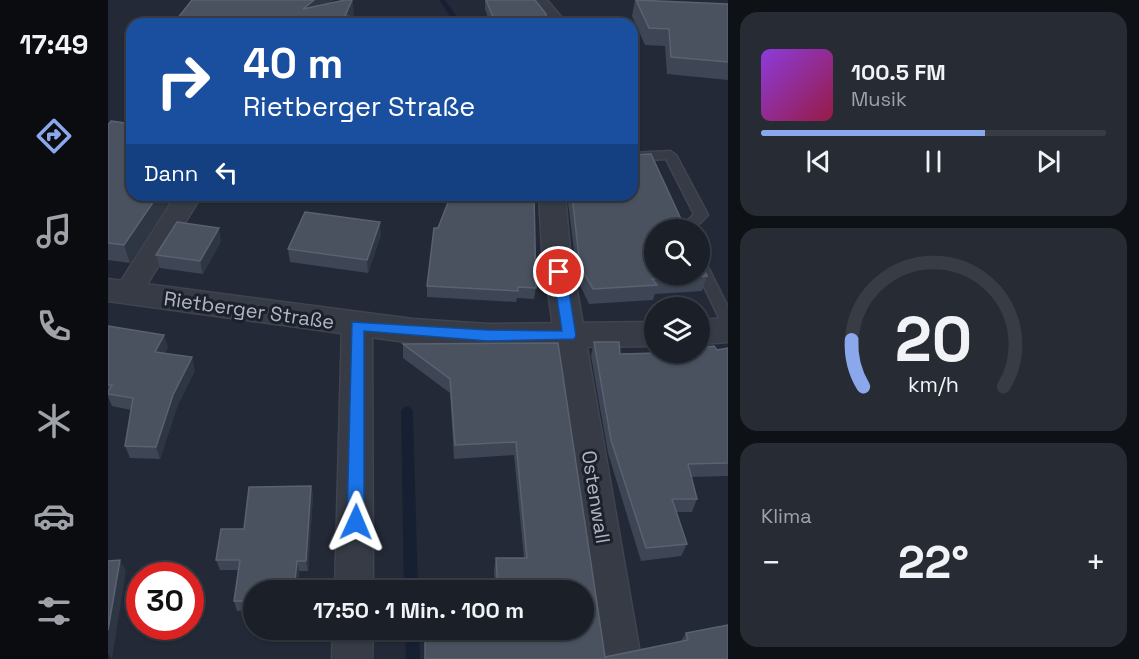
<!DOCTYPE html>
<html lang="de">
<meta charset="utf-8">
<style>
body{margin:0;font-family:"Space Grotesk",sans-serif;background:#272c34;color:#f1f3f6;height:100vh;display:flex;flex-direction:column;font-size:22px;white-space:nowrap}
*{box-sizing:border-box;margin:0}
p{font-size:20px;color:#9fa2a8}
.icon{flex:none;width:33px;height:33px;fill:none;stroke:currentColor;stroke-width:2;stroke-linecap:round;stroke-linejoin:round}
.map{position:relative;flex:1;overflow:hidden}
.sheet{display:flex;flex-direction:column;gap:12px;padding:12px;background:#0e1116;width:411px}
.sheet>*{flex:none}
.guide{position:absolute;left:18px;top:18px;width:512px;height:183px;border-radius:18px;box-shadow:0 2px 4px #0004,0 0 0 2px #383d45;background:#1a4fa0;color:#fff;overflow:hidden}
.fabs{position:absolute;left:536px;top:219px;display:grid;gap:12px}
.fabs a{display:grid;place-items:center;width:66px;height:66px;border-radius:50%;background:#1a1f28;box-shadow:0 2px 4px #0004,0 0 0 2px #383d45;font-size:30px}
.speed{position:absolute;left:18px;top:562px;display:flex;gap:12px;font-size:30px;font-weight:700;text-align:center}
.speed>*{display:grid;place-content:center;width:78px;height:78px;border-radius:50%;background:#1a1f28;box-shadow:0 2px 4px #0004,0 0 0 2px #383d45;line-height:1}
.speed .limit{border:9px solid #d22;background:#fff;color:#111}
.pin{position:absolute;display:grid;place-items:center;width:51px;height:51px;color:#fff;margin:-26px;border:3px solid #fff;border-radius:50%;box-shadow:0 2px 6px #0007}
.me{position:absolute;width:66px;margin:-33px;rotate:1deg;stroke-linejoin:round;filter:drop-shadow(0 0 4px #0008)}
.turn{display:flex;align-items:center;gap:21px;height:126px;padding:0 18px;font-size:27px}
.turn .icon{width:78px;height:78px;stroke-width:2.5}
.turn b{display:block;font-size:42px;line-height:51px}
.then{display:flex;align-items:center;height:57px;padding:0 18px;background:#0003;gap:12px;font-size:22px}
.big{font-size:45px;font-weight:600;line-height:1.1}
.sheet .tile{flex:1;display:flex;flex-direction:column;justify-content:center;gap:9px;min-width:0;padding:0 21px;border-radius:18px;background:#272c34}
.sheet .dial{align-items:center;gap:0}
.dial svg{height:156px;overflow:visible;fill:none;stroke:#383d45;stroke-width:7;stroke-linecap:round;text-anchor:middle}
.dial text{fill:#f1f3f6;stroke:none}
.song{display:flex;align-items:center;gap:18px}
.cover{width:72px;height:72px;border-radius:9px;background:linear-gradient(135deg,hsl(270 70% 55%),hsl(340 70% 35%))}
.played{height:6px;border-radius:3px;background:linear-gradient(90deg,#8ca8ec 65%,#383d45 65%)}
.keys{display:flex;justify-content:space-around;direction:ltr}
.heat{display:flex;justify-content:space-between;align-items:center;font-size:33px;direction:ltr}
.trip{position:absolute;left:135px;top:580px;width:351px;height:60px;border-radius:30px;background:#1a1f28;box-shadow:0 2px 4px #0004,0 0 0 2px #383d45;font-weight:600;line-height:60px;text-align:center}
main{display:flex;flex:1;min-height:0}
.dock{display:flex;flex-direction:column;width:108px;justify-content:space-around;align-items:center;background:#0a0c10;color:#9fa2a8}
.dock .icon{width:42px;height:42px}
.dock .on{color:#8ca8ec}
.dock b{font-size:27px;color:#f1f3f6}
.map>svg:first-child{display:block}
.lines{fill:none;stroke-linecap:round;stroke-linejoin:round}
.stream{fill:#172032;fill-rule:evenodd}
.service-casing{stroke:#3f4450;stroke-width:3}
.minor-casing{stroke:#3f4450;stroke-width:3}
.tertiary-casing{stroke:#3f4450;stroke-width:3}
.service{fill:#363b46;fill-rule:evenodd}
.minor{fill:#363b46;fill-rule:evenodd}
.tertiary{fill:#363b46;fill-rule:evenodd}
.wall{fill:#3e4554}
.shaded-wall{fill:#2e3543}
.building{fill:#4a5260;stroke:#5a6170;stroke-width:1.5}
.route{fill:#1a73e8;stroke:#114b97;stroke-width:1.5}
.labels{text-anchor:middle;stroke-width:6;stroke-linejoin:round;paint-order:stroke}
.street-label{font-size:20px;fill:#b0b6c3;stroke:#1b202b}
</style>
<main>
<nav class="dock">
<b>17:49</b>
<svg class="icon on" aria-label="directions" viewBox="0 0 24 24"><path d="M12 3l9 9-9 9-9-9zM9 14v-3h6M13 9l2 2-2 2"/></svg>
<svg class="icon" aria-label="music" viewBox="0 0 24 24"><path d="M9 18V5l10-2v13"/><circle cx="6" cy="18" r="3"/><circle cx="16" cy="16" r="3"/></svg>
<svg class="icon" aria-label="phone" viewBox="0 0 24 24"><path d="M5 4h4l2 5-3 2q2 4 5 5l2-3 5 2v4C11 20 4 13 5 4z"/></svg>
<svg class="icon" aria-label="climate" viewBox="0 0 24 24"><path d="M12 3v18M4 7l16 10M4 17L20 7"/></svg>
<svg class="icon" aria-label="car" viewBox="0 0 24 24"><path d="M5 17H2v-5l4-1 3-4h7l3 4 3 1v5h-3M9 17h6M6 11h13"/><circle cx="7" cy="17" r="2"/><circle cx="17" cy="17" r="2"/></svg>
<svg class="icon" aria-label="filters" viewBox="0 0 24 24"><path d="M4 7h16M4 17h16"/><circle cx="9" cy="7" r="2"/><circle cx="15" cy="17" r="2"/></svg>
</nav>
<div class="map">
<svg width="620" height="659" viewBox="0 0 620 659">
<rect width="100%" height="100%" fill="#232936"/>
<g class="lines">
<path class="stream" d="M331 0H337L354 24H347Z
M299 406 303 408 305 411 310 591H296L293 411 295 408Z
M297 630H311L312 659H298Z"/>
<g class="service-casing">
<path id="service" d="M562 151 568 155 600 215 585 230H571L586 214 558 159 524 161V153Z
M591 258 598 263 620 307V327L615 326 590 274Z"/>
</g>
<g class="minor-casing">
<path id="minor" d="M419 0H439L459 24H438Z
M68 195H94L30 299 20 302 10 299 6 292Z
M431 195H457L462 250 533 659H493L434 250Z
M249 314 260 317 264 325 265 591H227L234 325 238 317Z
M225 630H265L264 659H224Z"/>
</g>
<g class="tertiary-casing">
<path id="tertiary" d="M0 279 305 319 380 324 546 322V346L380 348 305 343 0 301Z
M620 318V342L591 344V320Z"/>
</g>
<use href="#service" class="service"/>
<use href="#minor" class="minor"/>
<use href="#tertiary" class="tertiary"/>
</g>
<path class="wall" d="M377 0H427L438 24H382L377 9Z
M527 0 620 4V80L559 74 557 46 537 45 524 16Z
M0 125 24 195H66L22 263 0 260Z
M459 195H524L599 276 594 291 547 294 545 300 481 304 470 281Z
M326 228 428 288 426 299 409 298 408 302 319 297V286Z
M273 235 260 273 182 262 180 249Z
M113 241 95 274 52 268 48 255Z
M0 326 60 347 57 353 87 370 69 407 52 459 22 458 17 446 23 410 4 406 0 397Z
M486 342 512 354 609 350 620 348V476L583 477 589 499 584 512H568L579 544 573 556 533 561 500 453 483 356Z
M450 343 497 657 573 641 578 633 620 659H317L476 630V591H387L386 570 388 558H416L406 455 346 459 342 393 295 358V344Z
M203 486 205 496 200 571H191L190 591H146V610L129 611 126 601 130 570H112L108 560Z"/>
<path class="shaded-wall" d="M206 0H226L198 24 195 9Z
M244 0H245L246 14 242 24 237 16Z
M50 195H66L22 263 16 245Z
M272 222 273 235 260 273 259 260Z
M111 228 113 241 95 274 92 261Z
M56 335 60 347 51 364 47 352Z
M84 357 87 370 69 407 52 459 48 447 65 395Z
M203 486 205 496 200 571 198 561Z
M12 560 18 571 4 659 0 653V630Z
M189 561 191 571 190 591H186Z"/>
<path class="building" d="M84 0H206L195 9 237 0H244L237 16 266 20 265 24H65Z
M378 0H427L438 14V24H388Z
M528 0 620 4V62L563 57 561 29 541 28Z
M3 121 24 124V195H50L16 245 0 243V125Z
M543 154 578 230H546V274H591V258L599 276 544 279 549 285 485 289 472 266 464 195H524V155Z
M343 195H426L428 288 410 287V291L319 286 326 228H330Z
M197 212 272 222 259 260 180 249Z
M69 222 111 228 92 261 48 255Z
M0 326 56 335 47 352 84 357 65 395 48 447 17 446 25 398 0 394V392L4 385H0Z
M486 342H511L512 354 591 352V348L606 346 609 350 620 348V463L580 464 589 499H564L579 544 538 548 503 440Z
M450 343 497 657 580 640 578 633 620 625V659H317V630H476V591H390L388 558H419L408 442 347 445 342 379 295 344Z
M203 486 198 561H189L186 591H146V601H126L132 560H108L113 529H136L141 487Z
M12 560 0 630V561Z"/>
<path class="route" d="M451 267 458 272 468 336 466 339 380 341 256 331V522L253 527 248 529 242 527 239 522 244 322 380 330 454 331 445 272Z"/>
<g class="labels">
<g class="street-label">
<text transform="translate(141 310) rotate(8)" y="7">Rietberger Straße</text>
<text transform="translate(488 497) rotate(81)" y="7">Ostenwall</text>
</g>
</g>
</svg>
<div class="fabs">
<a><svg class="icon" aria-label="search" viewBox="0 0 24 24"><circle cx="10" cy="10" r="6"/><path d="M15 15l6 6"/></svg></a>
<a><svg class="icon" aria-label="layers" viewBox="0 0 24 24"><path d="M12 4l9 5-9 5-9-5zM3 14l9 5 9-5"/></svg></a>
</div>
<div class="speed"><div class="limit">30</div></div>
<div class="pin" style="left:451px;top:272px;background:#d93025"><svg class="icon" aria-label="arrive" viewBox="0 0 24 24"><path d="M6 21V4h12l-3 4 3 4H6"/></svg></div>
<svg class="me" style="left:248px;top:522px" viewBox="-20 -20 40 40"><path d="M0-17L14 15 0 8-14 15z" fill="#1a73e8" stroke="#fff" stroke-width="4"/></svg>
<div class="trip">17:50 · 1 Min. · 100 m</div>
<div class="guide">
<div class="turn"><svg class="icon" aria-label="right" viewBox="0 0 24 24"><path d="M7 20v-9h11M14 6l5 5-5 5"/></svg><div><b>40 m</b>Rietberger Straße</div></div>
<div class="then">Dann<svg class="icon" aria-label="left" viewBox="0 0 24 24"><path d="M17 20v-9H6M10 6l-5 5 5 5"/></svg></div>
</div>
</div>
<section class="sheet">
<div class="tile">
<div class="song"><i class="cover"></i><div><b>100.5 FM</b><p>Musik</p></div></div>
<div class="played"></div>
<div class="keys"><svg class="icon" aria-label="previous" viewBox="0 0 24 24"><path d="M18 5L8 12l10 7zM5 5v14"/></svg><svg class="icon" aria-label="pause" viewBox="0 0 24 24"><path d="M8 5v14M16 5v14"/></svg><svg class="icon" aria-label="next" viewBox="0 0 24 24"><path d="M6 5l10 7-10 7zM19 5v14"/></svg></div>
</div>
<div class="tile dial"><svg viewBox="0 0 100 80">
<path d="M14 69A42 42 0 1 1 86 69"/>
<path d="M14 69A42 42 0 0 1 8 45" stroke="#8ca8ec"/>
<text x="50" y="56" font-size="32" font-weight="700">20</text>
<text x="50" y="72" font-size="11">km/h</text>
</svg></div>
<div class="tile"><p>Klima</p>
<div class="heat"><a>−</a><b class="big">22°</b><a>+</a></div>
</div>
</section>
</main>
